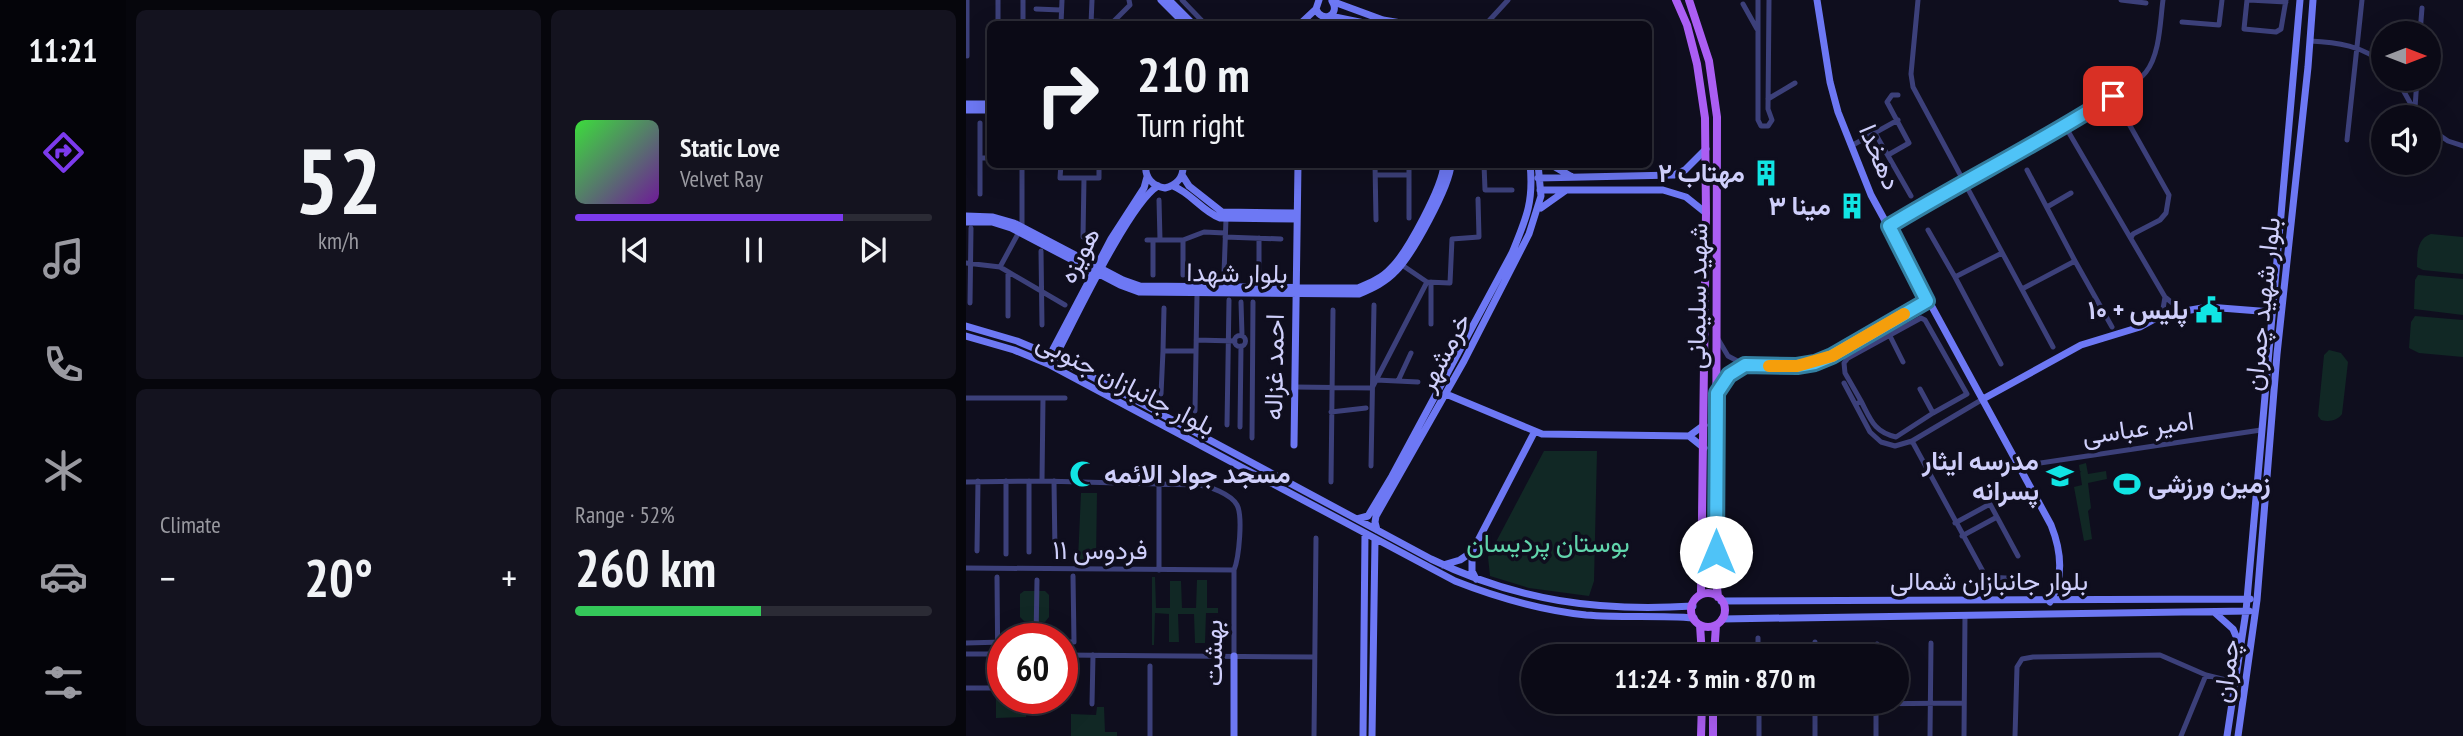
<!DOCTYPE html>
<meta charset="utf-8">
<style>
body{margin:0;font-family:"PT Sans Narrow",Vazirmatn,sans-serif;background:#14131f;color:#f1f3f6;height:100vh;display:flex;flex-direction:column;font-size:26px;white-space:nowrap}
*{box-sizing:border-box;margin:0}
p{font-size:23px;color:#9a9aa1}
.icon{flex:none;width:38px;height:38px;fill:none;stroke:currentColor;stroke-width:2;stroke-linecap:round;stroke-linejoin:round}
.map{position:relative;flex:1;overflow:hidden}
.details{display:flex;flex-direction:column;gap:10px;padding:10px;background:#06060c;width:840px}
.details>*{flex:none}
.guide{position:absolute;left:21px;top:21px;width:665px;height:147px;border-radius:10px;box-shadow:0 7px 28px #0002,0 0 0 2px #2b2b35;background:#0b0a16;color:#f1f3f6;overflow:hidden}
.needle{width:46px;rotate:90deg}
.buttons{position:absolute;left:1405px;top:21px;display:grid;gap:14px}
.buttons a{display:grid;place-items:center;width:70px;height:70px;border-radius:50%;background:#0b0a16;box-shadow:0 7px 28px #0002,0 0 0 2px #2b2b35;font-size:35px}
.speed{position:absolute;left:21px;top:623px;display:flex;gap:14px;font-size:35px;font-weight:700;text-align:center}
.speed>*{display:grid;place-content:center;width:91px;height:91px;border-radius:50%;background:#0b0a16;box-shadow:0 7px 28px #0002,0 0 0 2px #2b2b35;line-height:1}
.speed .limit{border:10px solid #d22;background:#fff;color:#111}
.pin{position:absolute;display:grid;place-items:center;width:60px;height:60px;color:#fff;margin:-30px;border-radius:14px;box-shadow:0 4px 10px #0006}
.me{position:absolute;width:77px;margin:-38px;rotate:0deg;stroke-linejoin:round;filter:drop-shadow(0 0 5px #0008)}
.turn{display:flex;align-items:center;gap:24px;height:147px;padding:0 35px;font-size:32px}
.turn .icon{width:91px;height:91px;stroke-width:2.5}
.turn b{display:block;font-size:49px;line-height:60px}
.big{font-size:52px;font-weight:800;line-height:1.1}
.details .widget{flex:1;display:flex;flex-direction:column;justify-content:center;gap:10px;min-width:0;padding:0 24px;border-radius:10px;background:#14131f}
.details .dial{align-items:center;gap:0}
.dial b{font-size:91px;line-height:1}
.song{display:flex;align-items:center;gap:21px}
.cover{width:84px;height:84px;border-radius:10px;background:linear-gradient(135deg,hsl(120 70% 55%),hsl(280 70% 35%))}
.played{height:7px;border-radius:4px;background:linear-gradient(90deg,#7c3aed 75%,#2b2b35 75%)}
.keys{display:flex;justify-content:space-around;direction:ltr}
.heat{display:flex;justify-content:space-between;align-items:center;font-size:38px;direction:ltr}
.charge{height:10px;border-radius:5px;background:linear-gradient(90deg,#34c759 52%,#2b2b35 0)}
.details .tiles{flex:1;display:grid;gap:10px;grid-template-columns:repeat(2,1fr)}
.trip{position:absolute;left:555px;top:644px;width:388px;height:70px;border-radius:35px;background:#0b0a16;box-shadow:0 7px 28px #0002,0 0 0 2px #2b2b35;font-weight:800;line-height:70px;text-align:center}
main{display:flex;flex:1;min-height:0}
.dock{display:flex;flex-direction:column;width:126px;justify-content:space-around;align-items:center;background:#040409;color:#9a9aa1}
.dock .icon{width:49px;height:49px}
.dock .selected{color:#7c3aed}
.dock b{font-size:32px;color:#f1f3f6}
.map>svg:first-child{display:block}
.green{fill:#112825}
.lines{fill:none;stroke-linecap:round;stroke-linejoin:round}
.street{stroke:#3c407a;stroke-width:5}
.secondary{stroke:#6d78f4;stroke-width:7}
.primary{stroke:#ab5ef3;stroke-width:8}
.route-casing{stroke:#337fa1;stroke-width:18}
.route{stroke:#4fc3f7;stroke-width:12}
.slow{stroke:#f59e0b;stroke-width:12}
.labels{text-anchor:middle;stroke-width:7;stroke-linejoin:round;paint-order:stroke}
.street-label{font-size:26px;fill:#cfcffb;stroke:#0f0e1e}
.poi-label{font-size:26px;font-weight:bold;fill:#cfcffb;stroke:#0f0e1e;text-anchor:end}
.park-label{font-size:26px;fill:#61d5ac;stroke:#0f0e1e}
</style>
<main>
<nav class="dock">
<b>11:21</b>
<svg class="icon selected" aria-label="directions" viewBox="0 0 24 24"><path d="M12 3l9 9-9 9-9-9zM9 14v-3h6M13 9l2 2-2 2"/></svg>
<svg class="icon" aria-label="music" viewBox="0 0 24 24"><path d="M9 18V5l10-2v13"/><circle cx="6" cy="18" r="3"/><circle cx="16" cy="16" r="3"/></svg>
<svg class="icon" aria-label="phone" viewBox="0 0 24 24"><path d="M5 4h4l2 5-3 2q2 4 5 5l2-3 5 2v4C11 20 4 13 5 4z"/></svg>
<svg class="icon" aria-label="climate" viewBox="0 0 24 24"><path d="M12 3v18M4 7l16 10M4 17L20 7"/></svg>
<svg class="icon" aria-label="car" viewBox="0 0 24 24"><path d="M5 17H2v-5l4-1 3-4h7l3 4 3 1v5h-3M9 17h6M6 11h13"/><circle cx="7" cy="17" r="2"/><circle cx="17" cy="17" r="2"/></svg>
<svg class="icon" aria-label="filters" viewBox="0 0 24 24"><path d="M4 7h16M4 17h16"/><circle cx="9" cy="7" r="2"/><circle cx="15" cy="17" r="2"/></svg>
</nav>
<section class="details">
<div class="tiles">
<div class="widget dial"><b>52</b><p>km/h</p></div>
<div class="widget">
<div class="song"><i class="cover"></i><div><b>Static Love</b><p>Velvet Ray</p></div></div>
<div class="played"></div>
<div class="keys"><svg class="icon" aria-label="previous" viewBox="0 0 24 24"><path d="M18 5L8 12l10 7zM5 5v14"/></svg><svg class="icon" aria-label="pause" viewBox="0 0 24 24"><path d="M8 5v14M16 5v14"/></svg><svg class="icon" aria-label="next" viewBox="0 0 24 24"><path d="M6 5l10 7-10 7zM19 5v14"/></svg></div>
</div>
<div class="widget"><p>Climate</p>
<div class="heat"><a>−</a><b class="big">20°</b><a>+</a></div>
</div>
<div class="widget"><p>Range · 52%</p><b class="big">260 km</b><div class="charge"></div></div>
</div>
</section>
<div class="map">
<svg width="1497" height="736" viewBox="0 0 1497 736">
<rect width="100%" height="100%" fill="#0f0e1e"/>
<path class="green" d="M1465 234 1497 237V274L1457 270 1451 267C1451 254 1451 238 1465 234Z
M1452 275 1497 279V315L1448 309 1449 280Z
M1449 316 1497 320V357L1453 353 1443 348 1445 322Z
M1363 350 1375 353 1382 362 1376 414C1371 421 1363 422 1355 420L1352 416 1358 355Z
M578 451H631L628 581 623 596 563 588 524 576 522 557Z
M1120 463 1122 474 1140 471 1141 479 1122 483 1125 508 1122 511 1126 539 1118 541 1108 487 1116 485 1113 465Z
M115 493H131L130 559 112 560Z
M186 577H189L190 608H204V581H215L216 608H230L231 580H241V608H252V613H240L239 643H229L228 614H212L213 642H203V614L189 613 188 645H186Z
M58 591H79L83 595V617L79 622 58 621 54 617V594Z
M30 695H37V698H61L60 717 30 718Z
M131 707H138L139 732H151V736H105V714L130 715Z"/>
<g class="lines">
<path class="street" d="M216 0 239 24
M792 0V120L795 126H802L806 120 802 109 803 0
M952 0 945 74 947 87 1087 347
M1155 0 1180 3
M1281 0 1278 29 1310 32 1315 29 1320 0
M1283 0 1320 2
M777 4 791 29
M70 9 95 10
M125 21 147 22
M1216 22 1253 25 1256 0
M32 24V0
M57 24V0
M95 24 96 0
M125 24 126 0
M149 24 147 22 164 5 163 0
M520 24 542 0
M1454 33 1456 8
M1344 41C1371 42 1397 46 1418 64
M1 56V0
M1431 79 1452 117
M802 99 829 83
M1449 108 1451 79
M1158 115 1203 195 1200 213 1194 220 1167 234 1165 238
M14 123V158H24
M1099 126 1199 297 1216 311
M1463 128 1482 141 1497 146
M909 133 945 196
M1381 140 1396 0
M885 146 932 120
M922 155 943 143 921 102 926 95H932
M14 158V194
M95 164 94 178H133V164
M409 164 410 220
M443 164V218
M518 164 519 190H546
M410 175H443
M193 200 194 240
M1081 207 1105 193
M923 226C990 186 1061 151 1127 109 1144 98 1167 88 1180 72 1194 54 1194 22 1197 0
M962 230 989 277 1036 253
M117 237 118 178
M259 237 315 239
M181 240H217L238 232 259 233
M187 240V275
M217 240V275
M75 251 76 325
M1109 261 1146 327
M0 263 34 267 53 232 56 227V164
M436 265 461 282 484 283 486 239 513 237 512 199
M34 267 99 305
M42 272V316
M258 274 260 219
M293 276V238
M989 277 1035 364
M465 282V324
M1056 289 1109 261 1061 170
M275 302 276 335
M4 303 5 228
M198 308 197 351H230
M1196 315 1199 297
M268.5 341a5.5 5.5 0 1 1 11 0a5.5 5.5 0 1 1-11 0Z
M924 336 937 362
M752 339 762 356 779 365 831 366 849 363 866 356 961 301
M230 340 269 341
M410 380 452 382
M432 381 445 353
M878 383 904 432 915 442 929 446 946 441 1017 399
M329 387 406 388 461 282
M751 392 763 375 779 365
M195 394 197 351
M0 398H99
M895 401 879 373 878 363 882 358 955 318 959 320 1001 394 967 413 954 389
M892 403 895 401C905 420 908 432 930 437L967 413
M229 411 231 294
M365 412 400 408
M261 425 263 300
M274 427 275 346
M286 438 287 302
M946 441 1020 577 1040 578
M405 466 408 305
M1054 466 1295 430
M40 481V554
M63 481V552
M76 481 77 398
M88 481 89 553
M0 482 76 481 232 485C243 486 265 494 271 505 277 516 273 558 268 570V656
M365 482 367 310
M193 484V570
M989 523 1024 504 1052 556
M996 536 1031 517
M11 551 12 481
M0 568 268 570
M31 577 32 688
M792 638V656
M70 639 71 580
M96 642H108L107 576
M0 643 37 642
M0 654H37
M96 655 349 657
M849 656V642
M911 656V644
M0 688H37
M96 689H99
M126 704 127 655
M793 704V736
M849 704V736
M793 705 998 703
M184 736V666
M348 736 350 538
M910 736V702
M964 736 965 643
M998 736 999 615
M1049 736 1051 667 1056 659 1067 657 1194 655 1240 675 1268 682
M1215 736 1240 675"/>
<path class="secondary" d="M195 0 219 24
M203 0 227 24
M353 0 350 9C356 24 375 15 366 1
M851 0 864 82 872 112 905 195 1085 525C1095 550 1098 578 1084 602
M368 2 417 20 441 24
M364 16 403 24
M334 24 350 9
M0 104H24
M0 110H24
M180 164C178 178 187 186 199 188 211 185 218 177 217 164
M584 164 606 177
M216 175 223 186 256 212 331 213
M572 178 708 175 719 170 740 149
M207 186C225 193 236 211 254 218L331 219
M574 190H697L720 197 740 213
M575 208 599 191
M0 216 27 217 48 223 157 280 174 286 392 288C404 283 416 278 425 268 441 253 477 186 478 164
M0 222H26L45 228 154 285 173 292 393 294C407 288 420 282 430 271 446 255 484 186 485 164
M0 326 51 341 89 357 465 559C551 601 633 612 727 606
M0 336 48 350 82 364 489 581C532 598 575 610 620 615 656 618 692 615 728 618
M84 355 145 239 178 188 181 177
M89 357C107 323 164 202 192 186
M480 394 576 434 723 436
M1017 399 1115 345 1174 327 1196 315 1242 307 1306 312
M328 445 332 164
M738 448 723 436 738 425
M391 519 402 516 426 476 546 253C560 219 568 202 564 164
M411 530 409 522 410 516 498 361 563 234 575 196 572 164
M477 565 494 560 506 552
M510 579 506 571V552L569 431
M755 601 1284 599
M1248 612 1267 629 1273 643
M756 619 1283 611
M268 736V656
M397 736 399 534
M406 736 409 540
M1261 736 1280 611 1334 0
M1272 736 1291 600 1311 354 1342 67 1347 0"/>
<path class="primary" d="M710 0 721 25 731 64 739 118 740 213 735 593
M723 0 743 61 751 117 750 578 752 597
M725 610a17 17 0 1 1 34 0a17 17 0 1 1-34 0Z
M734 625 736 656
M748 656 750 625
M735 736 736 702
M747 736V702"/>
</g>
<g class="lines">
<g class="route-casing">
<path id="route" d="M750 552 751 393 763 375 779 365 831 366 849 363 866 356 961 301 923 226C997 181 1074 143 1147 96"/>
</g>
<use href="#route" class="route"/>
<path class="slow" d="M803 366H831L866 356 938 314"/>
</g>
<defs>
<g id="building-bare" transform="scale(2.1)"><path d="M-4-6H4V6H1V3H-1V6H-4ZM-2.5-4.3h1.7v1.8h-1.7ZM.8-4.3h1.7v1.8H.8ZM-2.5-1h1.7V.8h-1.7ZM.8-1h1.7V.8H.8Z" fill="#11e5e4" stroke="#0f0e1e" stroke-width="2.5" paint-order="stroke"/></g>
<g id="civic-bare" transform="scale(2.1)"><path d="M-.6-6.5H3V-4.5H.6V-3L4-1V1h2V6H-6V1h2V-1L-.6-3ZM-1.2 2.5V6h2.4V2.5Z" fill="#11e5e4" stroke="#0f0e1e" stroke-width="2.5" paint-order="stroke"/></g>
<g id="mosque-bare" transform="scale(2.1)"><path d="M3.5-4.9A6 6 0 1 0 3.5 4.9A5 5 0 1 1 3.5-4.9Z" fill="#11e5e4" stroke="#0f0e1e" stroke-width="2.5" paint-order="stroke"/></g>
<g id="school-bare" transform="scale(2.1)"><path d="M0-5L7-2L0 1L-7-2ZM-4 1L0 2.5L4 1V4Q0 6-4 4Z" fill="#11e5e4" stroke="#0f0e1e" stroke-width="2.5" paint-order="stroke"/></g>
<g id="stadium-bare" transform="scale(2.1)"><path d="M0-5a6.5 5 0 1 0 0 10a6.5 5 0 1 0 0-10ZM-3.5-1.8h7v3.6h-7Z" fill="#11e5e4" stroke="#0f0e1e" stroke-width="2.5" paint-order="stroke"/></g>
</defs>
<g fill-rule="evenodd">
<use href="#building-bare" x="800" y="173"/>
<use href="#building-bare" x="886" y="206"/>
<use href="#civic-bare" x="1243" y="310"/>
<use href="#mosque-bare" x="117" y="474"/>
<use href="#school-bare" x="1094" y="476"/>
<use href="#stadium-bare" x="1161" y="484"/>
</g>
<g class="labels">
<g class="street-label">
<text transform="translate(914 157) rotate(67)" y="9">دهخدا</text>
<text transform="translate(113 255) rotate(-62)" y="9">هویزه</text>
<text transform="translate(271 273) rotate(1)" y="9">بلوار شهدا</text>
<text transform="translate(731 296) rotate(-89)" y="9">شهید سلیمانی</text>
<text transform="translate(1296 304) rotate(-84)" y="9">بلوار شهید چمران</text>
<text transform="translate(478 352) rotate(-62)" y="9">خرمشهر</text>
<text transform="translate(308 367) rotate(-89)" y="9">احمد غزاله</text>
<text transform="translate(160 384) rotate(27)" y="9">بلوار جانبازان جنوبی</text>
<text transform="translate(1172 428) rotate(-8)" y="9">امیر عباسی</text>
<text x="134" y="559">فردوس ۱۱</text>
<text x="1023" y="590">بلوار جانبازان شمالی</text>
<text transform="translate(247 653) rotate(-90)" y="9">بهشت</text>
<text transform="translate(1260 671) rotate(-82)" y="9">چمران</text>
</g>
<g class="poi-label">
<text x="779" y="182">مهتاب ۲</text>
<text x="865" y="215">مینا ۳</text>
<text x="1222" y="319">پلیس + ۱۰</text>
<text x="1073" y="470">مدرسه ایثار<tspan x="1073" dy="30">پسرانه</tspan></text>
<text x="138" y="483" text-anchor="start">مسجد جواد الائمه</text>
<text x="1182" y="493" text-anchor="start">زمین ورزشی</text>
</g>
<g class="park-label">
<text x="582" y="552">بوستان پردیسان</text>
</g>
</g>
</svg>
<div class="buttons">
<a><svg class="needle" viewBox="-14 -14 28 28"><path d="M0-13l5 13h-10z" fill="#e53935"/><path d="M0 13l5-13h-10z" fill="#9a9aa1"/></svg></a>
<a><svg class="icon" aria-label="sound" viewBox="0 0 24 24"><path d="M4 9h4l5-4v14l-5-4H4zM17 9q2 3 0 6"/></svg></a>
</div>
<div class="speed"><div class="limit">60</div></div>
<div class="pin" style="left:1147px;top:96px;background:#d93025"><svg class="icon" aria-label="arrive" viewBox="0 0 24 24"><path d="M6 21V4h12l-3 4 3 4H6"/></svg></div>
<svg class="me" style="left:750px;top:552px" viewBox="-20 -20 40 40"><circle r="19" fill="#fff"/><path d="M0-13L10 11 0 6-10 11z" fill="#4fc3f7"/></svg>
<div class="trip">11:24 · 3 min · 870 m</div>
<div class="guide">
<div class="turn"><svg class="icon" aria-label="right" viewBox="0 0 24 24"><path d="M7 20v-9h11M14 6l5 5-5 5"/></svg><div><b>210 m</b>Turn right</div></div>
</div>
</div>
</main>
